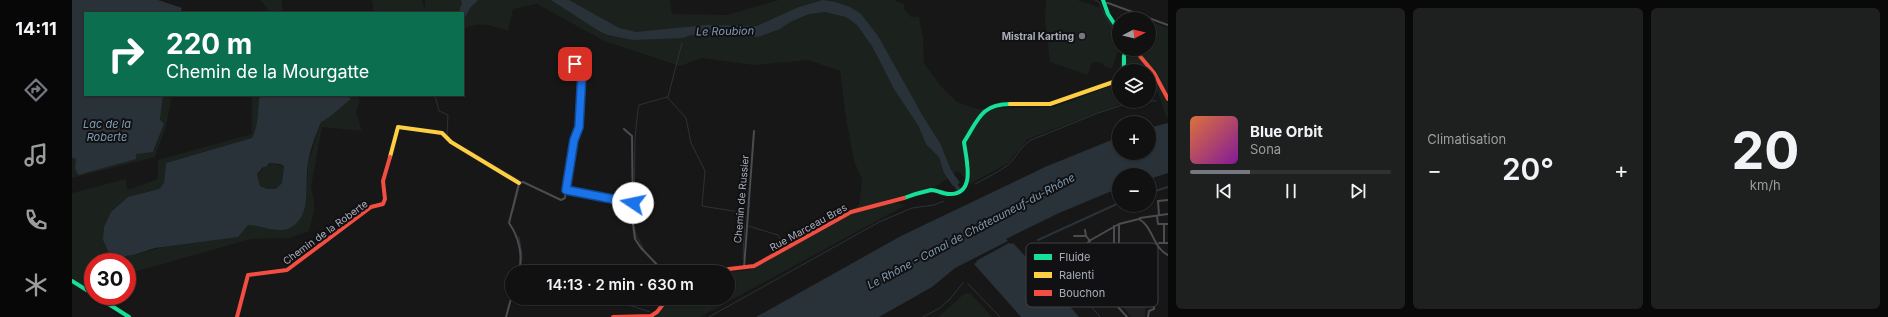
<!DOCTYPE html>
<html lang="fr">
<meta charset="utf-8">
<style>
body{margin:0;font-family:Inter,sans-serif;background:#1e1f1f;color:#f1f3f6;height:100vh;display:flex;flex-direction:column;font-size:15px;white-space:nowrap}
*{box-sizing:border-box;margin:0}
p{font-size:13px;color:#9c9d9f}
.icon{flex:none;width:22px;height:22px;fill:none;stroke:currentColor;stroke-width:2;stroke-linecap:round;stroke-linejoin:round}
.map{position:relative;flex:1;overflow:hidden}
.sheet{display:flex;flex-direction:column;gap:8px;padding:8px;background:#090909;width:720px}
.sheet>*{flex:none}
.top-card{position:absolute;left:12px;top:12px;width:380px;height:84px;border-radius:0px;box-shadow:0 1px 3px #0004,0 0 0 1px #303131;background:#0b6e4f;color:#fff;overflow:hidden}
.needle{width:26px;rotate:83deg}
.tools{position:absolute;left:1040px;top:12px;display:grid;gap:8px}
.tools a{display:grid;place-items:center;width:44px;height:44px;border-radius:50%;background:#111;box-shadow:0 1px 3px #0004,0 0 0 1px #303131;font-size:20px}
.speed{position:absolute;left:12px;top:253px;display:flex;gap:8px;font-size:20px;font-weight:700;text-align:center}
.speed>*{display:grid;place-content:center;width:52px;height:52px;border-radius:50%;background:#111;box-shadow:0 1px 3px #0004,0 0 0 1px #303131;line-height:1}
.speed .limit{border:6px solid #d22;background:#fff;color:#111}
.pin{position:absolute;display:grid;place-items:center;width:34px;height:34px;color:#fff;margin:-17px;border-radius:8px;box-shadow:0 2px 6px #0006}
.me{position:absolute;width:44px;margin:-22px;rotate:281deg;stroke-linejoin:round;filter:drop-shadow(0 0 3px #0008)}
.turn{display:flex;align-items:center;gap:14px;height:84px;padding:0 16px;font-size:18px}
.turn .icon{width:52px;height:52px;stroke-width:2.5}
.turn b{display:block;font-size:28px;line-height:34px}
.big{font-size:30px;font-weight:600;line-height:1.1}
.sheet .tile{flex:1;display:flex;flex-direction:column;justify-content:center;gap:6px;min-width:0;padding:0 14px;border-radius:6px;background:#1e1f1f}
.sheet .dial{align-items:center;gap:0}
.dial b{font-size:52px;line-height:1}
.song{display:flex;align-items:center;gap:12px}
.cover{width:48px;height:48px;border-radius:6px;background:linear-gradient(135deg,hsl(20 70% 55%),hsl(290 70% 35%))}
.played{height:4px;border-radius:2px;background:linear-gradient(90deg,#757880 30%,#303131 30%)}
.keys{display:flex;justify-content:space-around;direction:ltr}
.heat{display:flex;justify-content:space-between;align-items:center;font-size:22px;direction:ltr}
.sheet .tiles{flex:1;display:grid;gap:8px;grid-template-columns:repeat(3,1fr)}
.trip{position:absolute;left:433px;top:265px;width:230px;height:40px;border-radius:20px;background:#111;box-shadow:0 1px 3px #0004,0 0 0 1px #303131;font-weight:600;line-height:40px;text-align:center}
main{display:flex;flex:1;min-height:0}
.tabs{display:flex;flex-direction:column;width:72px;justify-content:space-around;align-items:center;background:#070707;color:#9c9d9f}
.tabs .icon{width:28px;height:28px}
.tabs .selected{color:#757880}
.tabs b{font-size:18px;color:#f1f3f6}
.map>svg:first-child{display:block}
.built{fill:#212124}
.green{fill:#1b211c}
.water{fill:#2a3239;fill-rule:evenodd}
.lines{fill:none;stroke-linecap:round;stroke-linejoin:round}
.stream{stroke:#2a3239;stroke-width:1}
.canal{stroke:#2a3239;stroke-width:2}
.river{stroke:#2a3239;stroke-width:4}
.street{stroke:#4b4c50;stroke-width:2}
.fast{stroke:#16e098;stroke-width:4}
.slow{stroke:#ffcf43;stroke-width:4}
.jam{stroke:#f24e42;stroke-width:4}
.route-casing{stroke:#114b97;stroke-width:10}
.route{stroke:#1a73e8;stroke-width:7}
.poi-dot{fill:#757880;stroke:#111113;stroke-width:1.5}
.labels{text-anchor:middle;stroke-width:4;stroke-linejoin:round;paint-order:stroke}
.poi-label{font-size:10px;font-weight:bold;fill:#a8adb8;stroke:#111113;text-anchor:end}
.street-label{font-size:10px;fill:#a8adb8;stroke:#111113}
.water-label{font-size:11px;font-style:italic;fill:#7f9bb3;stroke:#111113}
.key{fill:#111113;stroke:#3e4045;stroke-width:1}
.key-label{font-size:11px;fill:#a8adb8}
</style>
<main>
<nav class="tabs">
<b>14:11</b>
<svg class="icon selected" aria-label="directions" viewBox="0 0 24 24"><path d="M12 3l9 9-9 9-9-9zM9 14v-3h6M13 9l2 2-2 2"/></svg>
<svg class="icon" aria-label="music" viewBox="0 0 24 24"><path d="M9 18V5l10-2v13"/><circle cx="6" cy="18" r="3"/><circle cx="16" cy="16" r="3"/></svg>
<svg class="icon" aria-label="phone" viewBox="0 0 24 24"><path d="M5 4h4l2 5-3 2q2 4 5 5l2-3 5 2v4C11 20 4 13 5 4z"/></svg>
<svg class="icon" aria-label="climate" viewBox="0 0 24 24"><path d="M12 3v18M4 7l16 10M4 17L20 7"/></svg>
</nav>
<div class="map">
<svg width="1096" height="317" viewBox="0 0 1096 317">
<rect width="100%" height="100%" fill="#171717"/>
<path class="built" d="M1065 297 1079 298V307H1073V317H1059L1045 298Z"/>
<path class="green" d="M188 0H210V13H199Z
M300 0H350L353 10V0H598L600 14 655 15 707 0H822L832 4V9L839 17H847L851 38 852 63 868 85 885 102 905 109 983 107 1047 83V101H1056L956 139 936 163 898 184 886 171 863 187 811 201 834 205 628 317H583L601 298H656V272L677 270 742 235 787 205 790 179 782 161 773 112 768 71 736 60 681 65 630 58 608 66 532 41 465 4 441 9 436 31C417 25 410 21 391 29V13H302Z
M974 0H1005L1030 8 1047 38V49H1051V52L1045 53 1040 69 1032 66 1030 63 1022 62 1019 64 1016 75 978 62 973 20Z
M1077 21 1096 28V117H1094L1086 92H1077V71H1052L1053 62 1059 49H1077Z
M91 95H100L94 127 83 157 0 178V158L4 159 3 168 83 149 92 124 88 121Z
M180 95H192L187 98C186 110 186 128 180 138L94 163 92 183 87 189 56 197 31 240 39 258 61 255 176 225H185L234 203 236 163 249 122 259 116 278 99 274 95H283L288 99 284 113 290 131 250 127 239 187 242 199V211L237 231 218 238 179 239 55 274V262H21V284L12 286 0 279V193L54 179 55 190 86 179V160L180 134Z
M196 163 212 166 210 183 204 189H195L188 186 185 174Z
M898 293 920 317H866L892 294Z"/>
<path class="water" d="M0 0H86L110 8 108 13H13V95H91L88 120 92 124 81 152 64 154V159L6 175 3 168 4 159 0 158Z
M389 0H406L398 8 391 21V13H386L390 4Z
M479 0H497L547 28 564 32 635 25 685 26 727 7 751 0 763 2 778 7 789 14 806 36 852 118 868 143 879 170 888 183 881 186 872 173 867 157 854 144 846 125 822 89 800 46 785 25 774 17 753 12 737 14 718 22 708 29 686 37 643 33 619 35 611 38 561 40 536 35 527 31Z
M192 95H274L279 99C271 105 257 119 249 122 244 135 238 149 236 163 232 184 241 216 218 228 206 234 188 225 176 225L166 237 83 248 61 255 39 258 31 240 32 227 39 212 56 197 87 189 92 183 94 163 180 138C186 128 186 110 187 98ZM197 163 208 164 212 166 210 183 204 189H195L188 186 185 174 190 168 195 166Z
M1096 123V173L1077 179V175H1047V188L987 213 934 239 936 241 883 268 860 287 807 317H684L829 236 973 167 1047 137V153H1077V128Z
M937 243 939 244 941 243 980 285 1007 317H949L902 264 905 262 904 261Z"/>
<g class="lines">
<path class="stream" d="M1023 0 1027 2 1034 17 1047 38
M1049 68 1051 49
M363 95 367 111 376 115 375 134 377 138
M595 97 614 118 619 143 633 171 630 206 673 213 671 259
M596 97 610 43
M1077 101H1084
M384 144 403 154
M404 155 447 180
M903 184C914 178 927 172 937 164 945 156 949 146 959 140L1026 113 1062 101
M441 211 448 184
M676 226 706 235 711 244
M447 237 450 255 448 272
M967 244 1028 317
M572 250 564 235 562 227 563 139 566 109 567 105 595 97
M587 265 594 272
M896 284 928 317
M497 298 560 306 578 312
M637 317 807 222 840 208 862 205 872 201
M851 317 868 308 878 299 891 283"/>
<path class="canal" d="M1077 193 1096 187
M966 240 1047 203"/>
<path class="river" d="M881 181 887 190"/>
<path class="street" d="M1032 3H1036L1096 25
M552 129 560 136 561 224 563 239 569 248 592 272
M494 190 503 140 507 127 510 72 508 66 502 63 504 55
M1087 215 1086 201 1096 200
M1085 216 1086 224H1096
M1068 218 1096 214
M1092 224V243H1096
M1042 226V260H1047V224
M1013 230 1014 236 1018 241
M1002 236H1014
M1087 243H1092
M672 268 682 131
M447 272C451 255 447 237 437 223L447 183 451 182 489 200 493 198 494 190 561 203
M1034 292 1040 287V269L1025 268V247L1042 244
M434 317 440 295
M1055 317C1045 305 1012 273 1011 259 1010 252 1014 247 1017 241L1047 224 1067 219C1081 227 1081 248 1096 255
M1076 317 1077 311 1082 309V306C1082 295 1080 253 1086 247"/>
<path class="fast" d="M1031 0 1036 14 1047 31
M1052 71V56L1055 49
M832 198C840 195 850 192 859 190 865 190 871 194 877 194 905 195 894 159 892 142 906 120 909 104 938 104
M0 281 21 294
M24 296 57 317"/>
<path class="slow" d="M938 104H978L1047 80
M318 157 326 127 370 133 379 142 447 183"/>
<path class="jam" d="M1062 49 1082 73 1096 99
M647 272 657 269 682 266 779 212 832 198
M165 317 176 275 215 270 299 207 311 204 313 199 311 181 318 157
M541 317 579 316 585 312 596 298"/>
</g>
<g class="lines">
<g class="route-casing">
<path id="route" d="M503 64 508 66 510 72 507 127 502 140 494 190 561 203"/>
</g>
<use href="#route" class="route"/>
</g>
<circle class="poi-dot" cx="1010" cy="36" r="4"/>
<g class="labels">
<g class="poi-label">
<text x="1002" y="40">Mistral Karting</text>
</g>
<g class="street-label">
<text transform="translate(669 199) rotate(-85)" y="4">Chemin de Russier</text>
<text transform="translate(736 227) rotate(-29)" y="4">Rue Marceau Bres</text>
<text transform="translate(253 232) rotate(-36)" y="4">Chemin de la Roberte</text>
</g>
<g class="water-label">
<text transform="translate(653 31) rotate(-1)" y="4">Le Roubion</text>
<text x="35" y="128">Lac de la<tspan x="35" dy="13">Roberte</tspan></text>
<text transform="translate(899 231) rotate(-28)" y="4">Le Rhône - Canal de Châteauneuf-du-Rhône</text>
</g>
</g>
<rect x="954" y="243" width="132" height="64" rx="6" class="key"/>
<rect x="962" y="254" width="18" height="6" fill="#16e098"/>
<rect x="962" y="272" width="18" height="6" fill="#ffcf43"/>
<rect x="962" y="290" width="18" height="6" fill="#f24e42"/>
<g class="key-label">
<text x="987" y="261">Fluide</text>
<text x="987" y="279">Ralenti</text>
<text x="987" y="297">Bouchon</text>
</g>
</svg>
<div class="tools">
<a><svg class="needle" viewBox="-14 -14 28 28"><path d="M0-13l5 13h-10z" fill="#e53935"/><path d="M0 13l5-13h-10z" fill="#9c9d9f"/></svg></a>
<a><svg class="icon" aria-label="layers" viewBox="0 0 24 24"><path d="M12 4l9 5-9 5-9-5zM3 14l9 5 9-5"/></svg></a>
<a>+</a>
<a>−</a>
</div>
<div class="speed"><div class="limit">30</div></div>
<div class="pin" style="left:503px;top:64px;background:#d93025"><svg class="icon" aria-label="arrive" viewBox="0 0 24 24"><path d="M6 21V4h12l-3 4 3 4H6"/></svg></div>
<svg class="me" style="left:561px;top:203px" viewBox="-20 -20 40 40"><circle r="19" fill="#fff"/><path d="M0-13L10 11 0 6-10 11z" fill="#1a73e8"/></svg>
<div class="trip">14:13 · 2 min · 630 m</div>
<div class="top-card">
<div class="turn"><svg class="icon" aria-label="right" viewBox="0 0 24 24"><path d="M7 20v-9h11M14 6l5 5-5 5"/></svg><div><b>220 m</b>Chemin de la Mourgatte</div></div>
</div>
</div>
<section class="sheet">
<div class="tiles">
<div class="tile">
<div class="song"><i class="cover"></i><div><b>Blue Orbit</b><p>Sona</p></div></div>
<div class="played"></div>
<div class="keys"><svg class="icon" aria-label="previous" viewBox="0 0 24 24"><path d="M18 5L8 12l10 7zM5 5v14"/></svg><svg class="icon" aria-label="pause" viewBox="0 0 24 24"><path d="M8 5v14M16 5v14"/></svg><svg class="icon" aria-label="next" viewBox="0 0 24 24"><path d="M6 5l10 7-10 7zM19 5v14"/></svg></div>
</div>
<div class="tile"><p>Climatisation</p>
<div class="heat"><a>−</a><b class="big">20°</b><a>+</a></div>
</div>
<div class="tile dial"><b>20</b><p>km/h</p></div>
</div>
</section>
</main>
